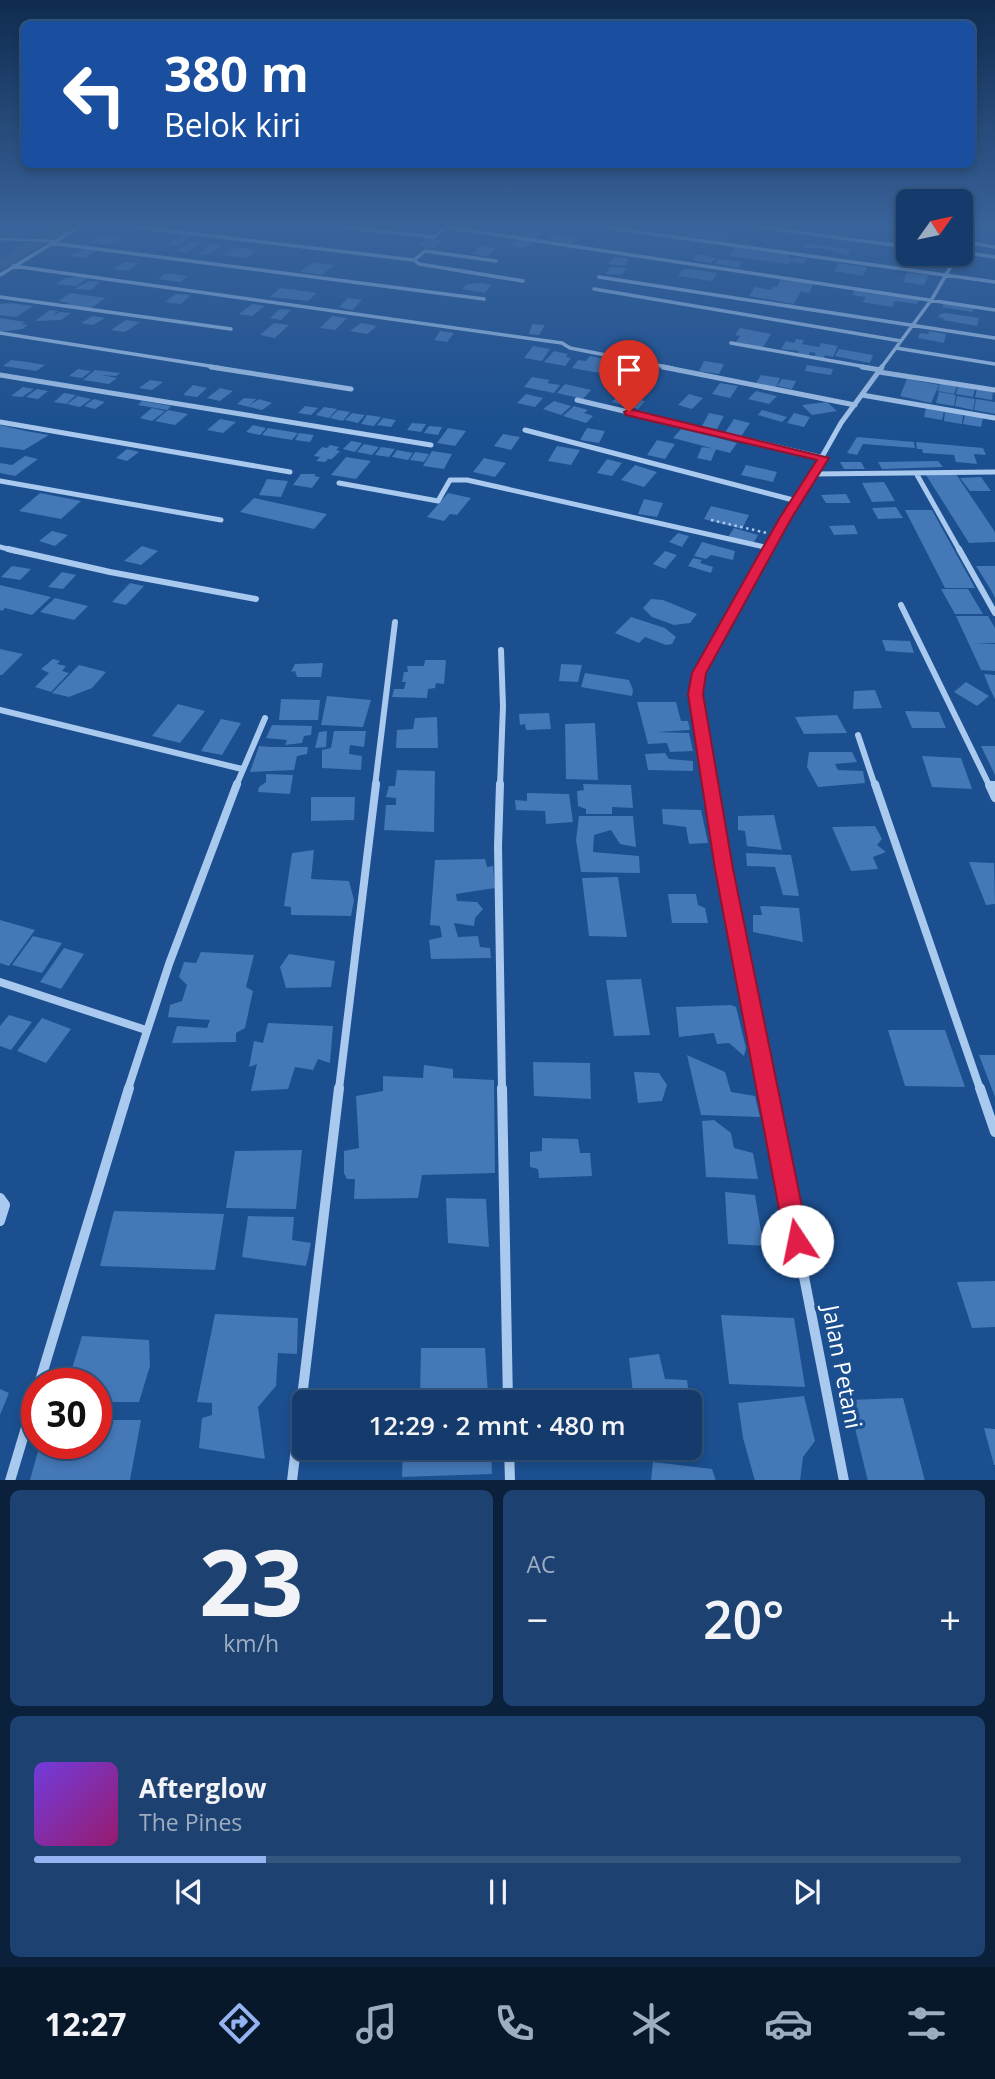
<!DOCTYPE html>
<html lang="id">
<meta charset="utf-8">
<style>
body{margin:0;font-family:"Open Sans",sans-serif;background:#1d4271;color:#f1f3f6;height:100vh;display:flex;flex-direction:column;font-size:26px;white-space:nowrap}
*{box-sizing:border-box;margin:0}
p{font-size:23px;color:#9dadc1}
.icon{flex:none;width:38px;height:38px;fill:none;stroke:currentColor;stroke-width:2;stroke-linecap:round;stroke-linejoin:round}
.map{position:relative;height:1480px;overflow:hidden}
.details{display:flex;flex-direction:column;gap:10px;padding:10px;background:#0b203b;flex:1}
.details>*{flex:none}
.top-card{position:absolute;left:21px;top:21px;width:954px;height:147px;border-radius:10px;box-shadow:0 4px 10px #0003,0 0 0 2px #33557e;background:#1a4fa0;color:#fff;overflow:hidden}
.needle{width:46px;rotate:57deg}
.buttons{position:absolute;left:896px;top:189px;display:grid;gap:14px}
.buttons a{display:grid;place-items:center;width:77px;height:77px;border-radius:10px;background:#143b6b;box-shadow:0 4px 10px #0003,0 0 0 2px #33557e;font-size:35px}
.speed{position:absolute;left:21px;top:1368px;display:flex;gap:14px;font-size:35px;font-weight:700;text-align:center}
.speed>*{display:grid;place-content:center;width:91px;height:91px;border-radius:50%;background:#143b6b;box-shadow:0 4px 10px #0003,0 0 0 2px #33557e;line-height:1}
.speed .limit{border:10px solid #d22;background:#fff;color:#111}
.pin{position:absolute;display:grid;place-items:center;width:60px;height:60px;color:#fff;margin:-72px -30px;border-radius:50% 50% 50% 0;rotate:-45deg;box-shadow:0 0 7px #0007}
.pin .icon{rotate:45deg}
.me{position:absolute;width:77px;margin:-38px;rotate:349deg;stroke-linejoin:round;filter:drop-shadow(0 0 5px #0008)}
.turn{display:flex;align-items:center;gap:24px;height:147px;padding:0 28px;font-size:32px}
.turn .icon{width:91px;height:91px;stroke-width:2.5}
.turn b{display:block;font-size:49px;line-height:60px}
.big{font-size:52px;font-weight:600;line-height:1.1}
.details .widget{flex:1;display:flex;flex-direction:column;justify-content:center;gap:10px;min-width:0;padding:0 24px;border-radius:10px;background:#1d4271}
.details .dial{align-items:center;gap:0}
.dial b{font-size:91px;line-height:1}
.song{display:flex;align-items:center;gap:21px}
.cover{width:84px;height:84px;border-radius:10px;background:linear-gradient(135deg,hsl(260 70% 55%),hsl(320 70% 35%))}
.played{height:7px;border-radius:4px;background:linear-gradient(90deg,#95b2f1 25%,#33557e 25%)}
.keys{display:flex;justify-content:space-around;direction:ltr}
.heat{display:flex;justify-content:space-between;align-items:center;font-size:38px;direction:ltr}
.details .tiles{flex:1;display:grid;gap:10px;grid-template-columns:1fr 1fr}
.widget:last-child{grid-column:span 2}
.trip{position:absolute;left:292px;top:1390px;width:410px;height:70px;border-radius:10px;background:#143b6b;box-shadow:0 4px 10px #0003,0 0 0 2px #33557e;font-weight:600;line-height:70px;text-align:center}
.tab-bar{display:flex;height:112px;justify-content:space-around;align-items:center;background:#08182b;color:#9dadc1}
.tab-bar .icon{width:49px;height:49px}
.tab-bar .on{color:#95b2f1}
.tab-bar b{font-size:32px;color:#f1f3f6}
.map>svg:first-child{display:block}
.lines{fill:none;stroke-linecap:round;stroke-linejoin:round}
.river{fill:#3c6290;fill-rule:evenodd}
.building{fill:#4478b7}
.path{stroke:#a9c9ee;stroke-width:2.5;stroke-dasharray:2.5 3.5;stroke-linecap:butt}
.lane{stroke:#a9c9ee;stroke-width:2.5}
.street-far4{stroke:#a9c9ee;stroke-width:3.5}
.street-far3{stroke:#a9c9ee;stroke-width:5}
.street-far2{stroke:#a9c9ee;stroke-width:6}
.street-far1{stroke:#a9c9ee;stroke-width:8}
.street{stroke:#a9c9ee;stroke-width:10}
.route{fill:#e11d48;stroke:#92132f;stroke-width:2}
.labels{text-anchor:middle;stroke-width:7;stroke-linejoin:round;paint-order:stroke}
.street-label{font-size:23px;fill:#fff;stroke:#1b4f8f}
</style>
<div class="map">
<svg width="995" height="1481" viewBox="0 0 995 1481">
<rect width="100%" height="100%" fill="#1b4f8f"/>
<g class="lines">
<path class="river" d="M54 227H73L0 271V259Z"/>
</g>
<path class="building" d="M23 229 30 235 12 238 6 232Z
M532 229 546 231 536 238 523 236Z
M695 230H704L730 233 724 242 687 235Z
M554 233 568 235 579 237 571 244 548 239Z
M181 234 193 235 179 245 168 244Z
M103 236 121 238 109 245 90 243Z
M427 238 443 241 433 249 418 246Z
M518 239 533 242 525 248 510 246Z
M190 242 200 243 186 253 176 251Z
M806 243 849 249 850 250 847 255 822 248H803Z
M211 244 223 245 207 255 197 254Z
M480 246 496 248 488 256 472 254Z
M736 247 786 254 790 256 789 258H807L804 264 790 261 789 264 729 256Z
M83 248 98 250 85 258 70 256Z
M246 248 255 252 247 258 223 255 231 249Z
M698 254 717 258 711 263 692 260Z
M614 257 626 258 629 260 624 266 608 264Z
M718 259 742 262 739 268 715 264Z
M124 262 138 263 127 271 113 269Z
M312 262 334 265 322 275 300 272Z
M838 263 851 265 867 267 863 276 834 271Z
M610 267H615L627 268 622 274H605Z
M688 269 698 270 717 273 712 281 678 276 682 270Z
M907 272 929 275 924 285 903 282Z
M166 273 188 276 180 282 158 279Z
M77 277 88 278 76 286 56 284 65 278Z
M781 279 813 284 809 293 801 291 794 304 749 296 755 287 771 290 773 286 777 287Z
M89 281 100 282 91 290 74 289Z
M481 283 491 285 485 293 462 289 467 284Z
M280 288 297 290 317 293 308 301 270 297Z
M855 289 919 300 917 304 895 301 892 307 863 302 866 297 852 295Z
M70 293 105 298 90 309 66 305 69 303 58 301Z
M176 294 191 295 181 304 165 302Z
M348 298 362 300 352 310 339 307Z
M11 303 33 306 16 317 0 315V304Z
M944 303 974 308 972 312 942 307Z
M252 304 265 306 252 316 239 314Z
M280 309 291 310 281 320 270 318Z
M50 310 58 311 51 316 61 312 71 313 61 320 35 321Z
M946 313 979 318 977 326 943 320 944 318 938 317 940 314Z
M93 316 105 318 93 325 81 323Z
M332 316 347 318 335 330 320 328Z
M0 318 25 322 21 324 28 325 22 329 0 332Z
M126 320 140 322 125 332 111 330Z
M274 323 289 325 275 338 260 335Z
M361 323 377 326 367 334 350 331Z
M532 324 545 325 539 335 529 334Z
M740 328 771 334 763 347 736 342 740 336 735 335Z
M440 331 454 333 447 342 434 340Z
M929 331 946 334 944 343 918 338 920 333 928 334Z
M796 339 804 340 802 344 819 347 821 343 838 346 833 357 825 355 824 358 814 356 816 353 810 352 809 355 798 353 799 351 781 349 786 341 794 343Z
M533 346 550 349 542 361 524 358Z
M839 349 873 355 870 363 835 356Z
M554 351 568 354 566 357 571 358 565 366 544 362Z
M590 356 610 360 600 373 572 368 578 360 586 361Z
M11 360 27 362 45 365 36 371 3 366Z
M704 361 724 364 719 374 699 371Z
M807 365 833 369 831 375 805 371Z
M78 369 91 371 82 378 69 376Z
M95 370 120 373 116 376 101 375 117 378 109 384 83 380Z
M761 375 780 378 776 387 756 383Z
M532 377 550 380 547 383 560 385 554 393 524 387Z
M782 379 796 381 792 389 777 386Z
M907 379 939 385 931 403 900 396Z
M150 380 163 382 152 390 139 388Z
M720 383 738 386 730 398 712 394Z
M940 383 957 386 954 394 938 391Z
M565 384 591 390 583 399 557 393Z
M193 385 207 388 197 397 183 395Z
M958 386 975 389 973 397 956 394Z
M23 387 34 389 22 397 11 396Z
M220 388 233 391 220 401 207 398Z
M37 389 48 391 38 399 26 397Z
M977 389 993 392 992 400 975 397Z
M756 391 777 396 769 404 748 399Z
M939 392 956 395 954 406 936 403Z
M64 393 76 395 66 404 54 402Z
M526 394 543 398 535 407 517 403Z
M689 394 703 398 692 409 678 405Z
M619 395 631 398 645 401 638 409 612 402Z
M78 396 91 399 80 407 67 404Z
M957 396 975 399 973 410 955 406Z
M244 398 256 399 249 406 259 399 272 403 262 410 237 404Z
M94 399 105 402 95 409 84 406Z
M976 399 995 402V414L974 410Z
M142 401 171 406 167 410 138 405Z
M554 401 571 406 561 415 543 409Z
M827 402 837 411 812 415 802 405Z
M305 406 318 408 311 415 298 413Z
M574 406 588 410 584 413 593 416 586 423 563 416Z
M324 407 337 409 329 418 316 415Z
M152 408 165 411 152 421 140 418Z
M926 408 944 411 942 420 924 417Z
M168 410 188 414 175 425 155 421Z
M338 410 350 412 343 421 330 418Z
M762 410 787 417 782 422 758 415Z
M945 411 963 414 962 424 944 421Z
M352 413 365 415 358 423 345 420Z
M709 413 724 416 717 429 702 426Z
M794 413 810 417 804 427 787 423Z
M965 414 983 418 981 427 963 424Z
M367 415 381 417 374 426 361 424Z
M383 418 396 420 391 427 377 425Z
M220 419 236 422 223 433 207 430Z
M734 419 750 423 740 438 724 434Z
M412 423 426 424 421 432 407 430Z
M0 425 26 431 49 435 24 450 0 447Z
M253 425 266 428 260 435 246 432Z
M429 426 442 427 438 435 424 433Z
M268 428 298 433 292 440 262 435Z
M448 428 466 431 455 446 437 443Z
M587 428 605 431 599 443 580 440Z
M681 429 718 438 737 443 730 453 673 438Z
M299 433 314 435 310 442 295 440Z
M503 434 520 437 511 450 494 446Z
M857 437 914 442 915 448 863 444 857 455 847 453Z
M657 440 675 444 665 459 647 455Z
M351 441 362 443 355 452 343 449Z
M916 442 983 448 986 455 974 454 977 464 956 462 954 455 923 453 922 449H917Z
M364 444 379 447 372 455 357 452Z
M330 445 339 447 336 450 340 451 332 459H328L325 462 316 461 320 457 314 456 322 447 327 448Z
M557 446 580 450 571 465 548 461Z
M381 447 395 449 389 457 375 455Z
M702 447 716 449 711 461 697 458Z
M127 449 139 452 127 461 116 458Z
M397 450 413 453 408 460 392 457Z
M432 451 452 454 444 469 423 466Z
M415 452 429 454 424 462 410 460Z
M25 456 38 459 15 476 0 473V463L12 465Z
M346 457 371 461 356 479 331 475Z
M484 458 506 463 495 477 473 472Z
M607 459 622 463 612 476 597 473Z
M938 461 943 467 882 469 878 462Z
M840 462H861L865 469H844Z
M635 465 657 472 644 487 621 480Z
M746 465 777 472 773 482 741 475Z
M301 474H316L314 476 320 477 312 488 293 485Z
M956 474 995 532V542L969 543 926 475Z
M981 477 991 491H970L960 478Z
M267 479 288 481 281 497 259 495Z
M884 482 895 501 872 502 862 483Z
M40 493 81 501 61 519 19 511Z
M448 493 471 498 457 515 450 514 444 521 427 517Z
M846 494 851 503H826L821 495Z
M254 498 327 514 314 529 240 512Z
M644 499 663 503 657 517 638 514Z
M711 506 749 515 742 529 704 519Z
M896 507 903 518 878 519 872 508Z
M905 510H932L975 588H945Z
M854 525 858 534 834 535 829 526Z
M734 528 758 535 753 544 728 537Z
M52 531 68 535 55 546 39 541Z
M678 533 689 536 682 547 669 542Z
M702 542 735 551 733 560 711 555 706 559 694 556Z
M142 546 158 551 141 565 124 561Z
M665 551 677 555 665 569 653 564Z
M693 558 702 560 700 563 713 567 711 573 688 566Z
M12 566 31 569 20 580 1 577Z
M976 566H995V598L991 590Z
M62 572 76 575 63 589 48 587Z
M130 583 144 586 126 605 112 602Z
M0 585 51 597 32 615 5 608 2 611 0 610Z
M941 589H968L983 614H955Z
M55 598 88 606 74 620 40 612Z
M651 599 663 600 697 614 690 623 674 625 652 617 643 608Z
M956 616H988L995 628V643L973 644H995V671L981 670Z
M631 617 665 628 676 637 672 644 666 645 645 637 639 643 615 633Z
M882 640 910 641 914 653 886 651Z
M0 649 23 654 2 675H0Z
M53 659 60 661 57 664 66 666 62 671 69 673 51 692 35 687 49 673 41 669Z
M425 660H446L444 684 436 683 435 688 428 689 427 698 392 697 394 689H404L406 682H402L404 672H408L407 666H424Z
M323 663 321 677H297L295 671 291 672 295 664Z
M561 664 582 665 578 682 559 681Z
M79 665 106 672 92 688 69 697 52 693Z
M585 673 629 680 633 690 632 696 581 687Z
M984 674 995 675V699L990 689Z
M966 682 989 696 977 706 954 692Z
M875 690 882 708 853 709 854 691Z
M327 696 371 700 363 727 321 725Z
M281 699 320 700 318 720H279Z
M637 702H676L681 721H688L690 730 656 732 689 733 693 751 670 752 667 743 648 744Z
M178 704 205 711 180 743 152 736Z
M905 711 939 712 946 728H912Z
M549 713 551 729 526 730 525 724 520 725 519 714Z
M837 715 847 733 804 734 795 717Z
M437 717 438 748H396L397 730 413 729 415 718Z
M221 719 241 723 222 755 201 751Z
M595 723 598 780 566 779 565 724Z
M272 725 312 726 311 735 304 736 302 743 285 745 287 740 266 738Z
M327 731 326 747 315 748 319 732Z
M334 731H366L364 747 350 745 349 754 362 756 361 770 322 768V750L331 748Z
M259 746 270 747H308L307 754 297 756 294 770 250 772Z
M981 746H995V775Z
M809 752H852L857 762 835 764 838 770 863 771 865 783 818 787 807 767Z
M665 753 669 759 693 761V771L648 770 645 754Z
M922 756 961 758 972 789 932 787Z
M397 770 435 771 434 832 384 830 386 805H396V798L386 797 389 786H395Z
M266 774 293 775 290 794 258 792 259 787 266 782Z
M583 784 631 785 633 808 612 807V814H586V809L578 806 577 791 584 790Z
M527 793 569 794 573 822 546 824 545 811 516 810 515 800 527 801Z
M311 797H355L354 820 311 821Z
M662 809 701 810 708 843 689 844 686 827 663 824Z
M774 815 782 850 747 846 745 831 738 830V816Z
M579 816H633L636 847 620 844 611 830 594 835 593 852 639 856 640 873 581 872 576 840Z
M875 826 882 839 877 845 886 852 873 857 878 869 851 871 832 827Z
M314 850 311 879 349 881 354 900 351 916 291 915V907L284 906 292 853Z
M746 853 791 855 799 896 783 895 775 867 747 866Z
M485 859 487 867 493 866 495 888 456 894 457 901 477 902 483 909 475 918 474 926 454 923 458 937 478 936 480 947 490 948 491 958 431 959 429 940 442 937 440 926 430 925 435 860Z
M969 862 994 863 995 904 986 905Z
M618 877 627 937 589 936 582 878Z
M668 894H696L698 905 705 908 708 923H672Z
M760 906 799 908 803 942 753 932V915H762Z
M0 920 35 930 9 966 0 963Z
M33 936 62 943 42 973 12 965Z
M64 948 84 954 61 989 40 982Z
M201 952 254 955 246 987 253 991 245 1028 236 1033V1042L172 1043 177 1026 207 1028 210 1020 168 1017 170 1005 182 1001 187 985 179 977 184 962 196 963Z
M289 954 335 961 331 987 286 988 280 967Z
M641 979 650 1035 614 1036 606 980Z
M731 1005 736 1007 746 1048 744 1056 729 1043 717 1044 714 1033 679 1037 676 1007Z
M9 1015 32 1022 11 1050 0 1046V1026Z
M42 1018 71 1029 46 1063 17 1051Z
M268 1023 333 1026 330 1063 318 1059 313 1070 295 1067 288 1089 251 1091 257 1064 249 1067 254 1041 263 1043Z
M888 1030H945L965 1087 905 1086Z
M687 1055 725 1072 731 1092 755 1096 760 1117 701 1115Z
M979 1055H995V1097Z
M533 1062 590 1063 591 1099 534 1096Z
M424 1065 453 1069V1078L494 1080 495 1173 422 1175 418 1198 354 1199 355 1179H347L344 1173V1151L359 1148 356 1096 383 1091V1076L423 1078Z
M634 1072 659 1073 667 1085 662 1101 638 1103Z
M714 1120 731 1133 734 1148 753 1153 758 1179 706 1177 702 1121Z
M542 1138 578 1139 580 1153H590L592 1176 539 1178 538 1169 530 1167V1152L542 1151Z
M302 1150 296 1209 226 1208 235 1151Z
M725 1192 755 1195 761 1231 768 1246 728 1244Z
M446 1198 486 1199 489 1247 448 1243Z
M114 1211 224 1214 215 1270 100 1266Z
M248 1216 294 1217 292 1240 311 1243 306 1266 242 1257Z
M995 1281V1327L972 1328 957 1282Z
M215 1314 298 1318 297 1354 278 1353 276 1386 258 1407 265 1459 199 1448 202 1418 212 1415V1403L197 1402Z
M721 1315 794 1318 805 1387 729 1384Z
M82 1336 149 1340 150 1366 139 1402H96L97 1380 69 1378Z
M421 1348H485L488 1394 420 1397Z
M659 1354 665 1379 687 1380 690 1402H634L629 1358Z
M0 1389 9 1393 0 1415Z
M804 1396 815 1441 803 1457 800 1481H755L743 1438 738 1403Z
M903 1398 925 1481H868L848 1400Z
M96 1420H141L130 1480H30L40 1444H96Z
M984 1428 995 1429V1465H994Z
M403 1447H491L492 1474 402 1477Z
M653 1462 712 1469 716 1481H651Z"/>
<g class="lines">
<path class="path" d="M711 520 767 533"/>
<path class="lane" d="M0 239 53 241"/>
<path class="street-far4" d="M136 227 414 260 419 264 523 281
M341 227 434 237 446 227 995 310
M603 227 995 282
M758 227 908 247
M961 231 972 233
M966 242 995 247
M51 243 484 299
M965 244 976 227
M961 252 995 257
M414 260 425 251 496 261
M13 266 562 343 570 348 672 368
M0 275 79 227
M599 277 995 338
M594 289 901 341
M0 297 231 329
M0 333 222 368
M731 343 872 368
M896 348 995 364
M881 368 932 299 958 254"/>
<path class="street-far3" d="M211 367 351 389
M663 367 855 405
M862 367 881 370
M879 372 995 390
M0 375 431 445
M862 395 995 418
M577 400 824 458
M0 422 290 472
M525 430 797 501
M916 473 960 551
M814 474 995 472
M0 481 221 520
M339 483 438 501 450 480H467L769 548
M0 547 15 551
M769 551 841 423 882 367"/>
<path class="street-far2" d="M8 549 110 572 256 599
M959 549 995 613
M901 605 989 785
M0 710 242 769
M858 735 875 786
M236 786 265 718
M375 786 395 622
M500 786 503 706 501 650
M711 786 696 694 699 673 770 549
M989 786 995 785"/>
<path class="street-far1" d="M500 784 498 846 502 1089
M710 784 767 1089
M875 784 980 1089
M995 785H989L995 798
M0 982 146 1030
M128 1089 169 964 237 784
M339 1089 376 784"/>
<path class="street" d="M502 1088 508 1402
M767 1088 844 1481
M980 1088 995 1132
M0 1198 5 1205 0 1221
M39 1384 129 1088
M509 1447 510 1481
M10 1481 37 1391
M292 1481 339 1088"/>
</g>
<linearGradient id="sky" x2="0" y2="1"><stop stop-color="#0f2b4f"/><stop offset="0.52" stop-color="#39639b"/><stop offset="1" stop-color="#39639b" stop-opacity="0"/></linearGradient>
<rect width="995" height="434" fill="url(#sky)"/>
<path class="route" d="M629 409 829 458 791 519 706 673 703 694 733 869 809 1241 806 1250 797 1253 789 1250 785 1241 715 869 688 694 692 673 779 519 817 460 626 415 624 412Z"/>
<g class="labels">
<g class="street-label">
<text transform="translate(842 1367) rotate(79)" y="8">Jalan Petani</text>
</g>
</g>
</svg>
<div class="buttons">
<a><svg class="needle" viewBox="-14 -14 28 28"><path d="M0-13l5 13h-10z" fill="#e53935"/><path d="M0 13l5-13h-10z" fill="#9dadc1"/></svg></a>
</div>
<div class="speed"><div class="limit">30</div></div>
<div class="pin" style="left:629px;top:412px;background:#d93025"><svg class="icon" aria-label="arrive" viewBox="0 0 24 24"><path d="M6 21V4h12l-3 4 3 4H6"/></svg></div>
<svg class="me" style="left:797px;top:1241px" viewBox="-20 -20 40 40"><circle r="19" fill="#fff"/><path d="M0-13L10 11 0 6-10 11z" fill="#e11d48"/></svg>
<div class="trip">12:29 · 2 mnt · 480 m</div>
<div class="top-card">
<div class="turn"><svg class="icon" aria-label="left" viewBox="0 0 24 24"><path d="M17 20v-9H6M10 6l-5 5 5 5"/></svg><div><b>380 m</b>Belok kiri</div></div>
</div>
</div>
<section class="details">
<div class="tiles">
<div class="widget dial"><b>23</b><p>km/h</p></div>
<div class="widget"><p>AC</p>
<div class="heat"><a>−</a><b class="big">20°</b><a>+</a></div>
</div>
<div class="widget">
<div class="song"><i class="cover"></i><div><b>Afterglow</b><p>The Pines</p></div></div>
<div class="played"></div>
<div class="keys"><svg class="icon" aria-label="previous" viewBox="0 0 24 24"><path d="M18 5L8 12l10 7zM5 5v14"/></svg><svg class="icon" aria-label="pause" viewBox="0 0 24 24"><path d="M8 5v14M16 5v14"/></svg><svg class="icon" aria-label="next" viewBox="0 0 24 24"><path d="M6 5l10 7-10 7zM19 5v14"/></svg></div>
</div>
</div>
</section>
<nav class="tab-bar">
<b>12:27</b>
<svg class="icon on" aria-label="directions" viewBox="0 0 24 24"><path d="M12 3l9 9-9 9-9-9zM9 14v-3h6M13 9l2 2-2 2"/></svg>
<svg class="icon" aria-label="music" viewBox="0 0 24 24"><path d="M9 18V5l10-2v13"/><circle cx="6" cy="18" r="3"/><circle cx="16" cy="16" r="3"/></svg>
<svg class="icon" aria-label="phone" viewBox="0 0 24 24"><path d="M5 4h4l2 5-3 2q2 4 5 5l2-3 5 2v4C11 20 4 13 5 4z"/></svg>
<svg class="icon" aria-label="climate" viewBox="0 0 24 24"><path d="M12 3v18M4 7l16 10M4 17L20 7"/></svg>
<svg class="icon" aria-label="car" viewBox="0 0 24 24"><path d="M5 17H2v-5l4-1 3-4h7l3 4 3 1v5h-3M9 17h6M6 11h13"/><circle cx="7" cy="17" r="2"/><circle cx="17" cy="17" r="2"/></svg>
<svg class="icon" aria-label="filters" viewBox="0 0 24 24"><path d="M4 7h16M4 17h16"/><circle cx="9" cy="7" r="2"/><circle cx="15" cy="17" r="2"/></svg>
</nav>
